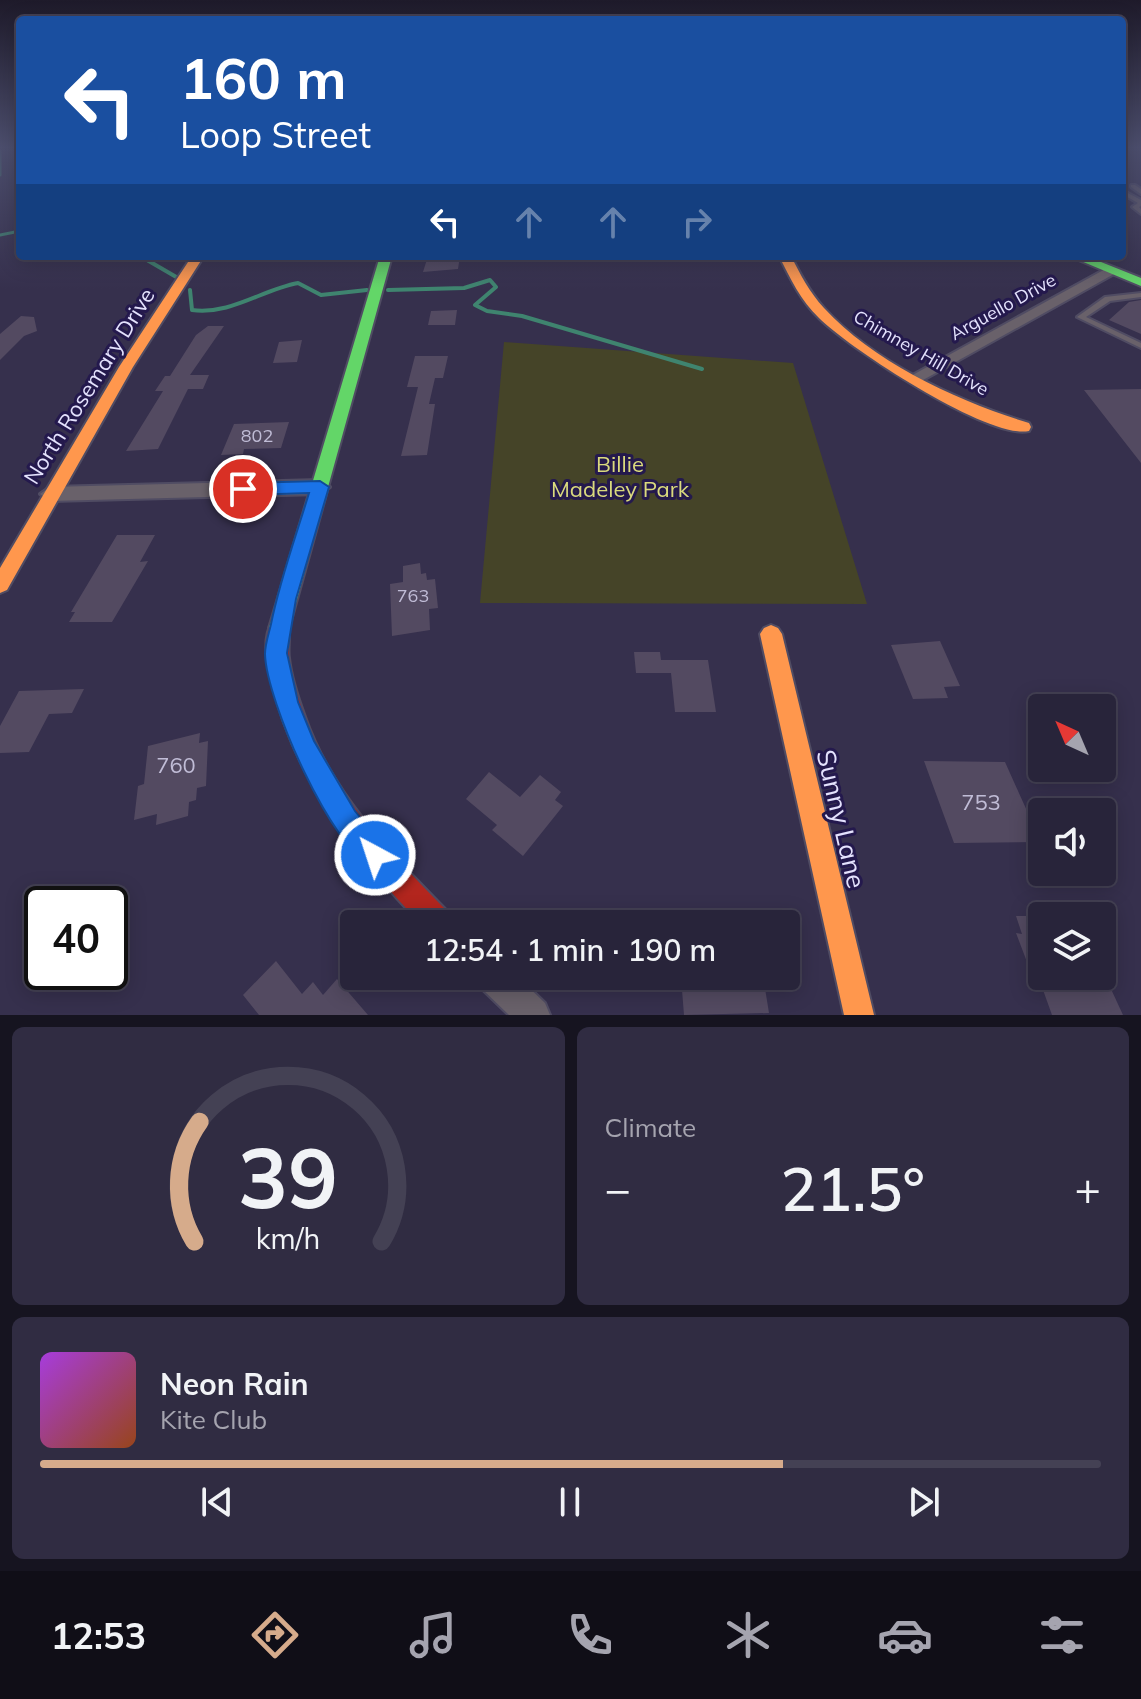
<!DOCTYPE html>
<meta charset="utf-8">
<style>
body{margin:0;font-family:Mulish,sans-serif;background:#302c42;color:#f1f3f6;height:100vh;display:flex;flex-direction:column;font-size:30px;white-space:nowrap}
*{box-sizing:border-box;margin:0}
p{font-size:26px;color:#a5a4af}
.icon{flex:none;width:44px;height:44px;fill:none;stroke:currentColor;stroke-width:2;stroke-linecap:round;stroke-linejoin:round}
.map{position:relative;height:1015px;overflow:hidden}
.side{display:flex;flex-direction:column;gap:12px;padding:12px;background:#161420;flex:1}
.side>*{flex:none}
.banner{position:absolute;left:16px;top:16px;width:1110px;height:244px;border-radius:8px;box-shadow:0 4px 20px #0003,0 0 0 2px #444154;background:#1a4fa0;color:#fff;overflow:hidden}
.needle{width:52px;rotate:316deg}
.fabs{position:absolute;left:1028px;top:694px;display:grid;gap:16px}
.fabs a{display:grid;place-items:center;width:88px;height:88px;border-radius:8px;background:#28243a;box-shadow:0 4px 20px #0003,0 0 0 2px #444154;font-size:40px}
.speed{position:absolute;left:24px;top:886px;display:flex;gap:16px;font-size:40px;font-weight:700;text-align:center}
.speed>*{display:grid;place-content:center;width:104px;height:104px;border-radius:50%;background:#28243a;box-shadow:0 4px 20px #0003,0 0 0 2px #444154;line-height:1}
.speed .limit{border:4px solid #111;border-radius:12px;background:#fff;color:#111}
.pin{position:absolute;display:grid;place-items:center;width:68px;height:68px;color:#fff;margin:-34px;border:4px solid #fff;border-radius:50%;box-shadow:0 2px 8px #0007}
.me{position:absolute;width:88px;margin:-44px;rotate:320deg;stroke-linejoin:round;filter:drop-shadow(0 0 6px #0008)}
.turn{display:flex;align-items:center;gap:28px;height:168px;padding:0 32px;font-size:36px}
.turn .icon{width:104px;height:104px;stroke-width:2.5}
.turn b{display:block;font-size:56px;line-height:68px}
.lanes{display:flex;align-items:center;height:76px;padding:0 32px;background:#0003;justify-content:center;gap:40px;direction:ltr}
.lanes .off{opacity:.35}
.big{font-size:60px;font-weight:600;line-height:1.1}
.side .card{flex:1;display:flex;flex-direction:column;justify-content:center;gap:12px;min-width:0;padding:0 28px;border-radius:12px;background:#302c42}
.side .dial{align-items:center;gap:0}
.dial svg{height:208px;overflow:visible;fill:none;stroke:#444154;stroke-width:7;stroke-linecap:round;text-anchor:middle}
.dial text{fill:#f1f3f6;stroke:none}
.song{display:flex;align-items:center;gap:24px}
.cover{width:96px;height:96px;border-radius:12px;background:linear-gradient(135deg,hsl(280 70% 55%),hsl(20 70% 35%))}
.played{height:8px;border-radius:4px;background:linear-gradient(90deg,#d6ab8b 70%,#444154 70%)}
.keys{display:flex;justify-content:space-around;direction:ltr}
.heat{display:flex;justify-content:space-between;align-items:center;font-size:44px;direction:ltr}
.side .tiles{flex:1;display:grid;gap:12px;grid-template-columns:1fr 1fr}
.card:last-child{grid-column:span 2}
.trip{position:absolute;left:340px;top:910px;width:460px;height:80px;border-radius:8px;background:#28243a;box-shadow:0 4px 20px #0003,0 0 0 2px #444154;font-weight:600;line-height:80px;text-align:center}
.tab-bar{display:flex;height:128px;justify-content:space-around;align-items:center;background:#100e17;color:#a5a4af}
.tab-bar .icon{width:56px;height:56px}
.tab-bar .on{color:#d6ab8b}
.tab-bar b{font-size:36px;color:#f1f3f6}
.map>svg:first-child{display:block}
.green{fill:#454428}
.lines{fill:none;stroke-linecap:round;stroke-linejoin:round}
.stream-far1{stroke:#3f846f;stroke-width:3}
.stream{stroke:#3f846f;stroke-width:4}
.building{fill:#534a61}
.lane-casing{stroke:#504c63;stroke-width:4}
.street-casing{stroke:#504c63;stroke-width:4}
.fast-casing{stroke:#504c63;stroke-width:4}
.slow-casing{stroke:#504c63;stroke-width:4}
.jam-casing{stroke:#504c63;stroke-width:4}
.lane{fill:#69616a;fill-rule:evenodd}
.street{fill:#69616a;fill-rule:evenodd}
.fast{fill:#63d668;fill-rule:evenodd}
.slow{fill:#ff974d;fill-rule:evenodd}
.jam{fill:#b3261e;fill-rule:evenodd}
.route{fill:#1a73e8;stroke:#114b97;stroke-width:2}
.labels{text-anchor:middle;stroke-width:6;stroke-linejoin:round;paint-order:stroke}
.far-street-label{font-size:18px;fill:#e4e2fd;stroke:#24194d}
.number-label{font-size:18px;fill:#c0bcd6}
.street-label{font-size:22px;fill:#e4e2fd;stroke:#24194d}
.park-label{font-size:22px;fill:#dada7d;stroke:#24194d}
.near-number-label{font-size:22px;fill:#c0bcd6}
.near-street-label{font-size:26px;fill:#e4e2fd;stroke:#24194d}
</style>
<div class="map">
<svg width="1141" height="1015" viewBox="0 0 1141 1015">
<rect width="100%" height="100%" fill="#36304d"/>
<path class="green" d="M504 342 793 363 867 604 480 603Z"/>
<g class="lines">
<path class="stream-far1" d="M0 151V175
M0 235 20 231"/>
<path class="stream" d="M149 256 147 260 178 278
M190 290 192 310C231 315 261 290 298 283L321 295 367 290
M388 290 464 288 490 280 496 287 475 305 487 311 522 316 702 369"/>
</g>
<path class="building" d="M428 256H460L458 269 423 272Z
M1141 300V334L1109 320 1129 302Z
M457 310 455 325H428L431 311Z
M21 316 34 317 37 331 24 336 0 360V334Z
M208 326H224L190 375H209L203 389H188L158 449 126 451 163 391H155L165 376H170L196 335Z
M302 340 297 362 273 363 279 342Z
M415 356H448L443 378H435L429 404H435L427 455 401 456 418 387H407Z
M1141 389V463L1084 390Z
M289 422 281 448 244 449 243 454 221 455 234 424Z
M117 535H155L140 562 148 561 112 622H69L75 612H71Z
M420 563 421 574 426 573 427 580 435 579 438 608 429 609 430 630 392 636 390 584 403 582V566Z
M940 641 960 686 944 687 948 698 913 699 891 645Z
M634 652H660L661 660H708L716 712H675L671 673H636Z
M84 689 72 713 49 714 29 752 0 753V726L19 691Z
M200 733 199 743 208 741 206 786 197 788 196 800 189 802 188 816 156 825 157 814 134 820 138 786 144 784 148 746Z
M924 761 1005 762 1041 842 954 843Z
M489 772 520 797 540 775 561 792 555 800 563 806 523 856 492 830 497 825 466 799Z
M1016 916H1042V961L1027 962 1016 933 1022 934Z
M276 961 302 994 313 982 323 995 337 979 368 1015H259L243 995Z
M699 976H763L769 1013 684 1015 682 990H700Z
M1038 976H1105L1123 1015H1052Z"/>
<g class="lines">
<g class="lane-casing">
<path id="lane" d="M1131 185H1135L1141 189V194L1131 187Z
M1122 190 1141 200V206L1139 207 1141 209V214L1132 207 1138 203 1122 194Z
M1141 293V297L1110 301 1086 317 1141 343V348L1077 317 1105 297Z"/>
</g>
<g class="street-casing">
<path id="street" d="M1109 267 1116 271 1114 274 923 380H911L909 377Z
M320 480 330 487 320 494 50 501 40 494 50 487Z
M477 976H517L545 1003 550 1015H509L481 988Z"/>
</g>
<g class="fast-casing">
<path id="fast" d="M380 256H392L289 628 286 634 279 637 272 634 269 628Z
M1069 256H1086L1141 278V286Z"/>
</g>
<g class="slow-casing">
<path id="slow" d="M192 256H204L133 367 7 590 0 593V568L119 367Z
M779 256H791C800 274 810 293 824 308 874 363 960 402 1029 423L1031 427 1029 431C989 440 849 348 819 318 801 301 790 278 779 256Z
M771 625 778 628 782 634 874 1015H844L760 634 764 628Z"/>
</g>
<g class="jam-casing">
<path id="jam" d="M279 619 286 622C292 632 287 646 289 658 291 678 298 698 305 717 332 795 394 857 450 914L454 924H421C354 854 294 777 272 682 267 663 262 640 272 622Z"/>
</g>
<use href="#lane" class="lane"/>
<use href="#street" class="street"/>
<use href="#fast" class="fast"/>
<use href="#slow" class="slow"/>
<use href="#jam" class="jam"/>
</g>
<linearGradient id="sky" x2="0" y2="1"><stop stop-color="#1e1a2a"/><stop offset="0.51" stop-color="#4c4e6d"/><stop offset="1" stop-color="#4c4e6d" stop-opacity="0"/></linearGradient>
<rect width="1141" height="289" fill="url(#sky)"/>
<path class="route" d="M320 481 329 487 296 599 287 653 298 702 314 741 355 811 384 846 388 855 384 865 375 869C332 851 266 700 265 654 265 644 269 633 271 624 280 579 296 536 309 493L243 495 234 489 243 483Z"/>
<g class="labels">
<g class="far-street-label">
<text transform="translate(1003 307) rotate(-29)" y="6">Arguello Drive</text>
<text transform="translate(921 353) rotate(30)" y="6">Chimney Hill Drive</text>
</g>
<g class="number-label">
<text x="257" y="442">802</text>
<text x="413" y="602">763</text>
</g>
<g class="street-label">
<text transform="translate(89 386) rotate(-58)" y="8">North Rosemary Drive</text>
</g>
<g class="park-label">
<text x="620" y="472">Billie<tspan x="620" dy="25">Madeley Park</tspan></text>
</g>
<g class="near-number-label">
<text x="176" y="773">760</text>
<text x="981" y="810">753</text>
</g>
<g class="near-street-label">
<text transform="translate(841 819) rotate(77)" y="9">Sunny Lane</text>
</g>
</g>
</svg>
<div class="fabs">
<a><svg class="needle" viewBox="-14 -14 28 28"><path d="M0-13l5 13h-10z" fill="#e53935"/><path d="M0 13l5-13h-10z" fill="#a5a4af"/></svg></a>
<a><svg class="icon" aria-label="sound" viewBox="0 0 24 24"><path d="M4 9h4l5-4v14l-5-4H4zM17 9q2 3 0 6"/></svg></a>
<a><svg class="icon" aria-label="layers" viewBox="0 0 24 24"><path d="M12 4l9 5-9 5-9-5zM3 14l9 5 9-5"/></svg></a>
</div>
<div class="speed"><div class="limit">40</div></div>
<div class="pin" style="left:243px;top:489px;background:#d93025"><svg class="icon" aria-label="arrive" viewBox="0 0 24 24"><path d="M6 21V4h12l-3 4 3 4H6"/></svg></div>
<svg class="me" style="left:375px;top:855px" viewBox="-20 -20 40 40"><circle r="17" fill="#1a73e8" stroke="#fff" stroke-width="3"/><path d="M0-11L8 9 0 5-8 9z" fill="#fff"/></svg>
<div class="trip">12:54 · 1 min · 190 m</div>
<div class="banner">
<div class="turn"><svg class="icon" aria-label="left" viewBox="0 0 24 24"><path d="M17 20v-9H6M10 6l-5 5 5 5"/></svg><div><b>160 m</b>Loop Street</div></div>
<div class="lanes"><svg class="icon" aria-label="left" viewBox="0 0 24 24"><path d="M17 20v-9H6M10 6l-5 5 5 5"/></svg><svg class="icon off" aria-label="ahead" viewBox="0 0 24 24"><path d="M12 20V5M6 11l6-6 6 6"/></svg><svg class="icon off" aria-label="ahead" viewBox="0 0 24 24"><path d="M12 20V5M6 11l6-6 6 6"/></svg><svg class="icon off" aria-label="right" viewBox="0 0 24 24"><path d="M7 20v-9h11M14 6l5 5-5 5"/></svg></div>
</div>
</div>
<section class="side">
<div class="tiles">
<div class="card dial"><svg viewBox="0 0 100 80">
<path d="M14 69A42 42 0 1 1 86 69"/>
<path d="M14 69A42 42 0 0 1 16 23" stroke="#d6ab8b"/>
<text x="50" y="56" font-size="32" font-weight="700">39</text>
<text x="50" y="72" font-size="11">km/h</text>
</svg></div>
<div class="card"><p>Climate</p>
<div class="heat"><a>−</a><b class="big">21.5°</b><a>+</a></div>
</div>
<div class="card">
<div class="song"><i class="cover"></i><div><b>Neon Rain</b><p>Kite Club</p></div></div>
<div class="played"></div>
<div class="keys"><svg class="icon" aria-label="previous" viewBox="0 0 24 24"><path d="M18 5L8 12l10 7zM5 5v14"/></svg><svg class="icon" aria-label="pause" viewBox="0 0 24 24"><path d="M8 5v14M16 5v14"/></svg><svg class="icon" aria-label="next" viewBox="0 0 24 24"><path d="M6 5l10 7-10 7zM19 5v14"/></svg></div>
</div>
</div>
</section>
<nav class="tab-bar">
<b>12:53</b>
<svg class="icon on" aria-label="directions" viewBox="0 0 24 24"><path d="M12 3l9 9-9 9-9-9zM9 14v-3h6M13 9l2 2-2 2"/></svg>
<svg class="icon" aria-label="music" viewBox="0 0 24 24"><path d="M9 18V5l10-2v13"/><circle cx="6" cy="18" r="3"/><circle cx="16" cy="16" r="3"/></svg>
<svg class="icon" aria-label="phone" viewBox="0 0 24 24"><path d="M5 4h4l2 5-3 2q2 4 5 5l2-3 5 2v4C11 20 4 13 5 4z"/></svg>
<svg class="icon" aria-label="climate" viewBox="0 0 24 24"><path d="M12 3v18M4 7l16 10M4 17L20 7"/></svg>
<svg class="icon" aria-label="car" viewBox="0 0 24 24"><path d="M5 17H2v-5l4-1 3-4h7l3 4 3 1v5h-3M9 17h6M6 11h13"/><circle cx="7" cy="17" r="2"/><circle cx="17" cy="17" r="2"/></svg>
<svg class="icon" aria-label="filters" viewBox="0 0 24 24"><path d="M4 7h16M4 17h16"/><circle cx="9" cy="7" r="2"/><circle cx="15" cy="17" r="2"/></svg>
</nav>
